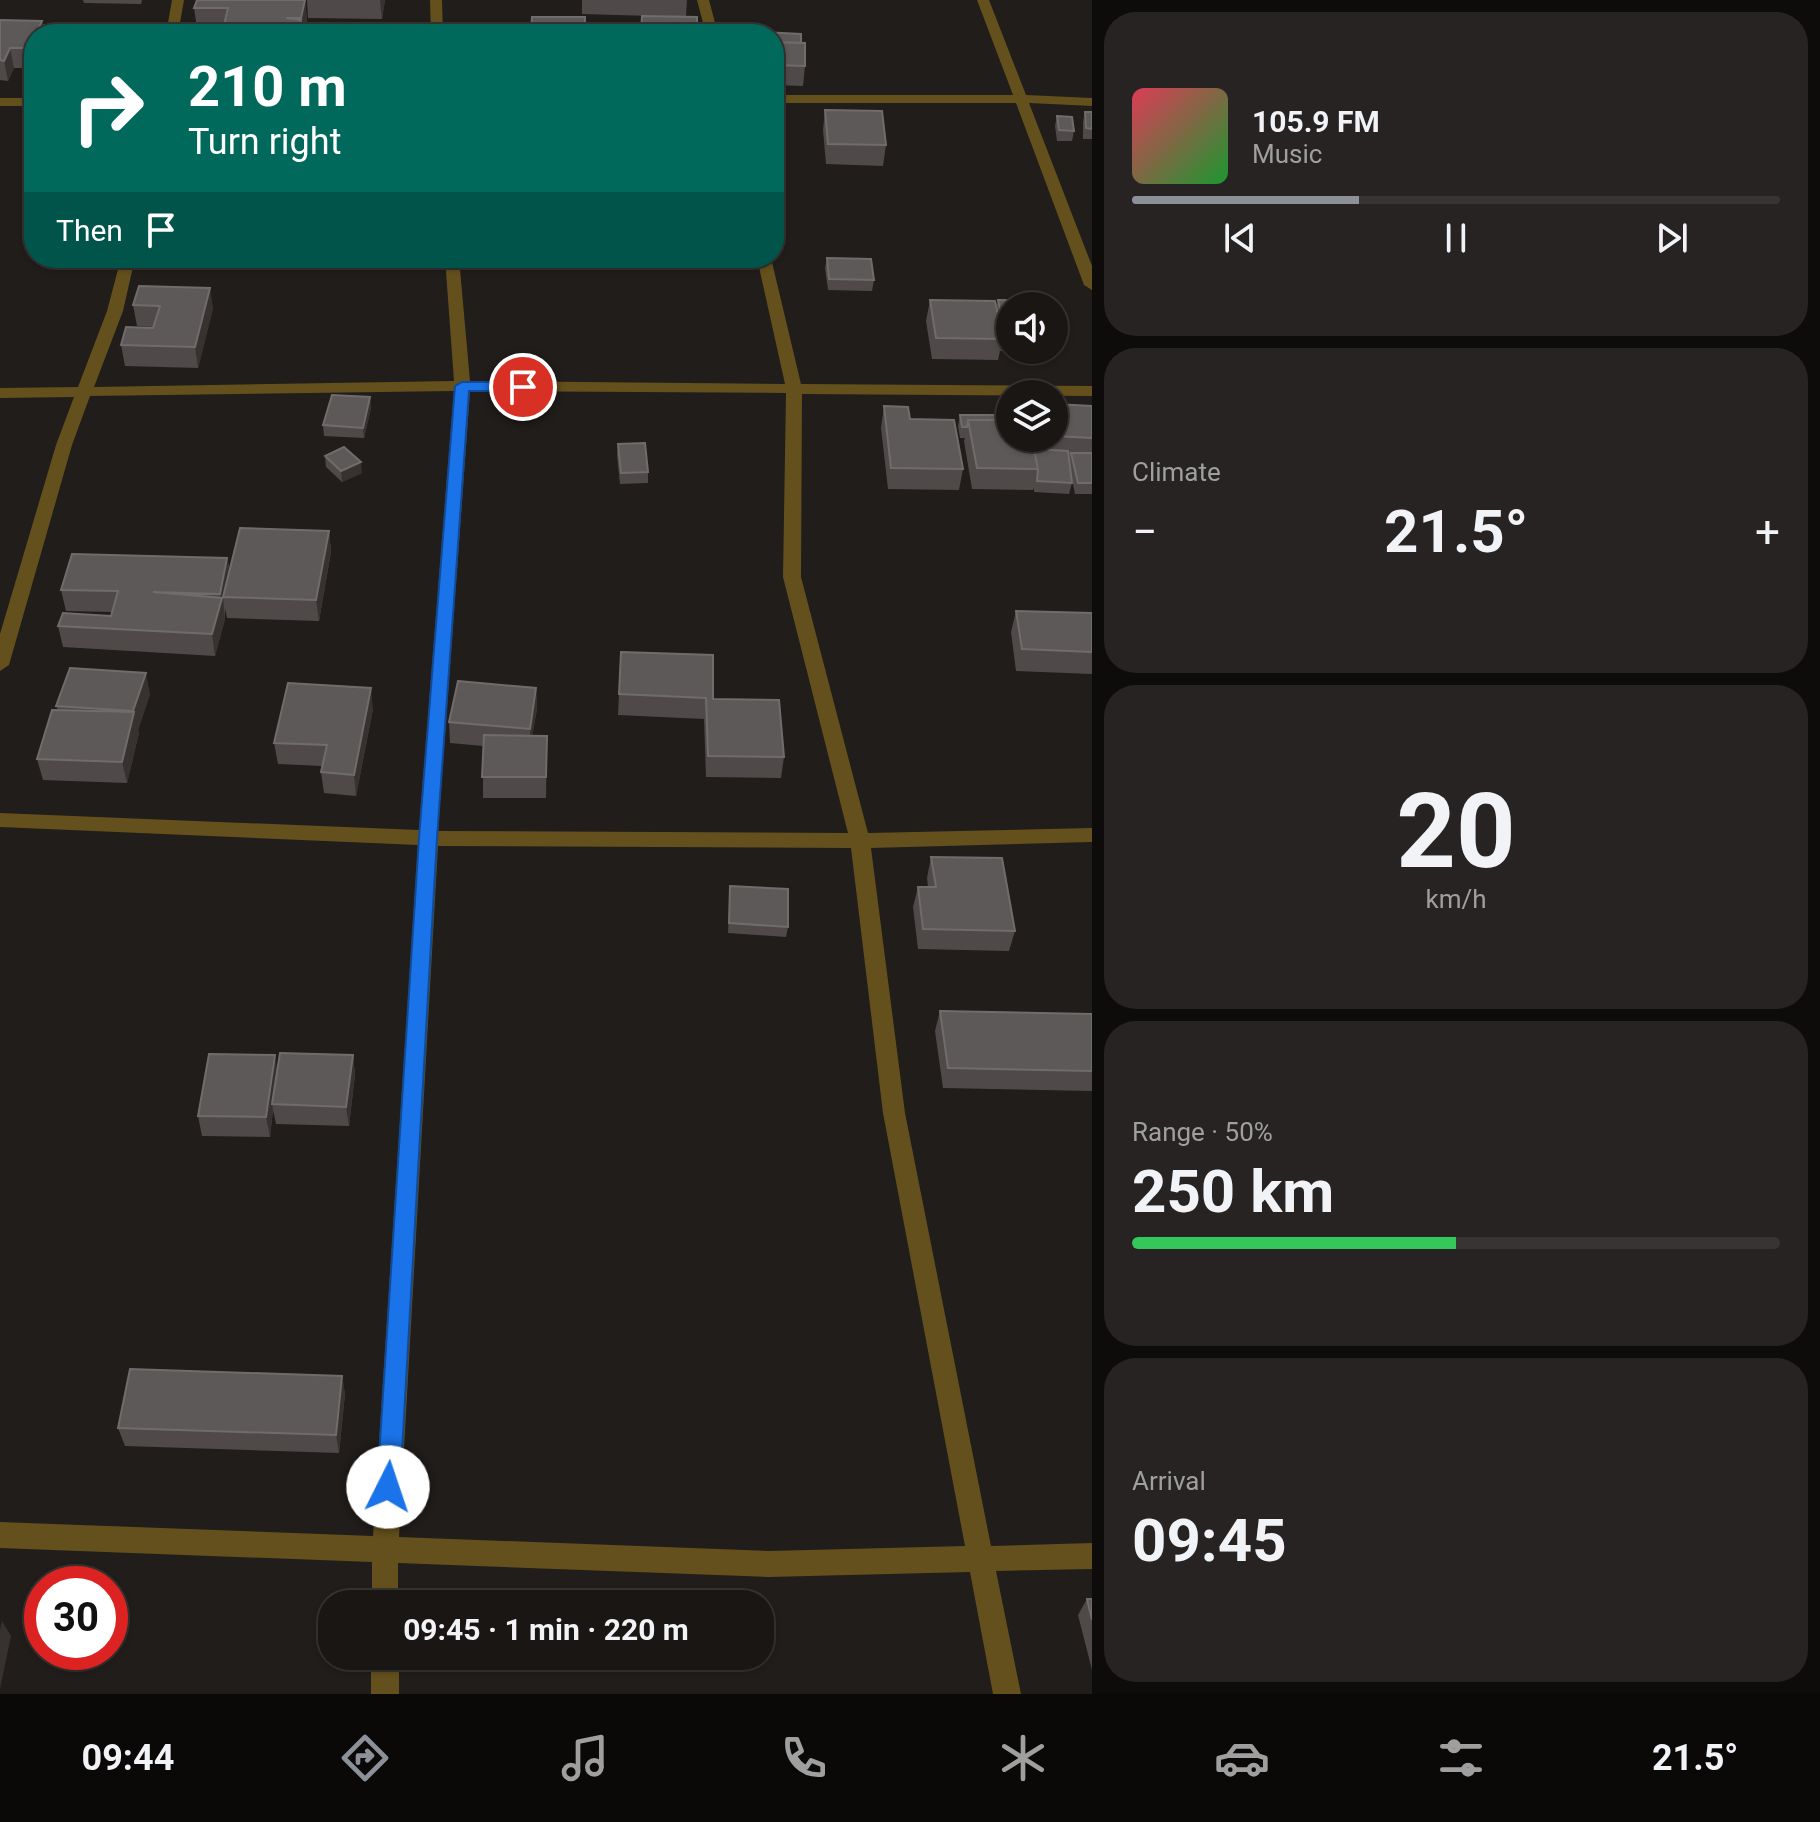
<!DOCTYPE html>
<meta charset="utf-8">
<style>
body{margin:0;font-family:Roboto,sans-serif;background:#262322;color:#f1f3f6;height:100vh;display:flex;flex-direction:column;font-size:30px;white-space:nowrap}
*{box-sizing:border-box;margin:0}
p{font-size:26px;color:#9f9fa0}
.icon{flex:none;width:44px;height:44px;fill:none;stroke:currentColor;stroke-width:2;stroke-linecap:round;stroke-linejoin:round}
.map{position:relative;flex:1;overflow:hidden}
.side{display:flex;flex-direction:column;gap:12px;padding:12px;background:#0e0c0b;width:728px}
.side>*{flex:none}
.hud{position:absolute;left:24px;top:24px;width:760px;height:244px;border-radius:32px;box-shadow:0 2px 6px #0004,0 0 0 2px #373534;background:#00695c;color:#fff;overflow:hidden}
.tools{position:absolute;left:996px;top:292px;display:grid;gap:16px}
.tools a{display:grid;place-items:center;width:72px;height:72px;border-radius:50%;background:#191614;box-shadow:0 2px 6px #0004,0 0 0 2px #373534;font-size:40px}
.speed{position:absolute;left:24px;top:1566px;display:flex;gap:16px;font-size:40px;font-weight:700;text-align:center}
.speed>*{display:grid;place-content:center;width:104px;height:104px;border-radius:50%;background:#191614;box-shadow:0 2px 6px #0004,0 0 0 2px #373534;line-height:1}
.speed .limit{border:12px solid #d22;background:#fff;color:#111}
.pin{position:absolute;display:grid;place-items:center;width:68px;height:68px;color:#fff;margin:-34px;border:4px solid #fff;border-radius:50%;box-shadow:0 2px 8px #0007}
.me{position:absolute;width:88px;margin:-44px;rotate:4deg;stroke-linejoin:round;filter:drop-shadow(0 0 6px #0008)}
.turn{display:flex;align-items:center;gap:28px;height:168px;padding:0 32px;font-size:36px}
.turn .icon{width:104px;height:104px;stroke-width:2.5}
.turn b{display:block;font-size:56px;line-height:68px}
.then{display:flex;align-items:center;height:76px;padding:0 32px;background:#0003;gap:16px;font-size:30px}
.big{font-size:60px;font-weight:700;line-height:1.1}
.side .widget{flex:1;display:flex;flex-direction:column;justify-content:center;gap:12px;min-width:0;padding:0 28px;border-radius:32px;background:#262322}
.side .dial{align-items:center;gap:0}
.dial b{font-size:104px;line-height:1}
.song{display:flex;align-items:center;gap:24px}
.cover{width:96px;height:96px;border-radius:12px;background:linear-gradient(135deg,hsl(350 70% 55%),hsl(130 70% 35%))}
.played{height:8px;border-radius:4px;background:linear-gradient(90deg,#8c9099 35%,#373534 35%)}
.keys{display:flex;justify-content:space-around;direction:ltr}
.heat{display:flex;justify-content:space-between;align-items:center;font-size:44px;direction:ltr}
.charge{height:12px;border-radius:6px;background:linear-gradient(90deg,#34c759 50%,#373534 0)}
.trip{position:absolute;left:318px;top:1590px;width:456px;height:80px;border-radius:32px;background:#191614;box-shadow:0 2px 6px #0004,0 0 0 2px #373534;font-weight:700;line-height:80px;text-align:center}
.menu{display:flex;height:128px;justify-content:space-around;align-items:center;background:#0a0908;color:#9f9fa0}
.menu .icon{width:56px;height:56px}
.menu .on{color:#8c9099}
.menu b{font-size:36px;color:#f1f3f6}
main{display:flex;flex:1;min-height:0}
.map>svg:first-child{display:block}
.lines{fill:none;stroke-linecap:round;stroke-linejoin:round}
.minor{fill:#63501c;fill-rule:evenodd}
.wall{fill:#4f4a49;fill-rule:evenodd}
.shaded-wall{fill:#373230}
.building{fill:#5d5958;stroke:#706c6b;stroke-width:2}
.route{fill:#1a73e8;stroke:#114b97;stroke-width:2}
</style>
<main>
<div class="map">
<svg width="1092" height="1694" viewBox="0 0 1092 1694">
<rect width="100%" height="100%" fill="#211d1a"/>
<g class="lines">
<path class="minor" d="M172 0H184L178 34H166Z
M430 0H442L443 34H431Z
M697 0H709L718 34H706Z
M977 0H989L1026 95 1092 98V106L1029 103 1092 266V290L1084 285 1016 103H774V95H1013Z
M0 98H34V106H0Z
M121 258H135L123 311 94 387 454 381 445 258H459L470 381 785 384 757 258H771L801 384 1092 386V396L802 394 801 577 868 833 1092 828V842L871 848 905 1113 991 1546 1092 1543V1569L996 1571 1021 1694H993L970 1572 769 1577 398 1563V1604H372V1562L0 1548V1522L373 1536 418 845 0 827V813L419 830 454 391 90 396 72 445 9 665 0 671V634L56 445 74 397 0 398V388L78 387 107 311ZM470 391 786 393 783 577 848 833 438 831ZM438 846 851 848 883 1113 965 1546 769 1551 399 1537Z
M371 1656H399V1694H371Z"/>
</g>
<path class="wall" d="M83 0H142L141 4 84 3Z
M305 0 307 20 304 34H222L223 28H197L194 8Z
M307 0H385L382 19 308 18Z
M582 0H687L686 17 582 14Z
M0 20 42 21 43 27 93 26 34 34V68H14L8 81 0 80Z
M774 34 801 43 805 66 803 86 774 85Z
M825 110 886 145 883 166 826 164 823 130Z
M1085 112H1092V139H1083V122Z
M1057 116 1074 131 1072 141H1057L1055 126Z
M827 258 874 280 872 291 828 290 825 268Z
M930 300 995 301 996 308 998 300 1056 301 1064 331 1059 352 1000 351 998 360 932 359 926 321ZM1010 306H1054V350H1010Z
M133 305 213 308 198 368 125 366 121 345 154 327 137 326Z
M370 397 371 408 364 438 324 436 323 425Z
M1054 404 1092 406V494H1075L1071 475 1072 483 1069 494 1034 492V488L1033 490 972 489 964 441 965 438H960L958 426 960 415 1010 438H1054Z
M884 406 910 419 963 469 959 490 888 489 881 428Z
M618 444 648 472V483L620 484 617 455Z
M325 456 362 473 342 482 326 467Z
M329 531 331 552 319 621 227 618 225 608V619L215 656 63 647 58 626 111 616 112 612 66 611 61 590 227 558 230 571Z
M1016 611 1092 613V674L1016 671 1011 632Z
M621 652 713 699 784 757 781 778 706 777 704 719 618 715Z
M536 688 537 709 532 735 547 736 546 798H483V746L450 743 449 722Z
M150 694 138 730 139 733 127 783 43 780 37 759 58 710 56 706Z
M373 709 356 796 324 793 321 772 322 766 278 764 274 743Z
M931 857 1015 931 1009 951 918 949 913 907 918 887H928L927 878Z
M730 886 788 927 786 937 728 933Z
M940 1011 1092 1014V1091L943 1088 935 1031Z
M353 1055 355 1075 349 1126 276 1124 273 1110 270 1137 202 1136 198 1116 277 1071Z
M342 1376 345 1394 339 1453 125 1446 118 1428Z
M1087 1599H1092V1670L1078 1615Z"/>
<path class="shaded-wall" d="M305 0 307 20 304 34H302L301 18Z
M380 0H385L382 19Z
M301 20 302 34H297Z
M42 21 45 34H36Z
M34 39V68L30 48Z
M10 48 14 68 8 81 4 61Z
M210 288 213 308 198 368 195 347Z
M370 397 371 408 364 438 363 428Z
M361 462 362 473 342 482 341 471Z
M329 531 331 552 319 621 316 600Z
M227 558 231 579 223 597 225 619 215 656 212 634 221 601 220 594Z
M146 673 150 694 138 730 139 733 127 783 122 762 134 714 133 711Z
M371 688 373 709 356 796 354 775Z
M536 688 537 709 530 750V729Z
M275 1055 278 1075 272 1104 273 1110 270 1137 266 1117Z
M353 1055 355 1075 349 1126 346 1107Z
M342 1376 345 1394 339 1453 336 1435Z
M2 1621 11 1636 0 1689V1630Z"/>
<path class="building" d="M197 0H305L301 18H286L301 20 297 34H222L228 8H194Z
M642 16 697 17V34H641Z
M532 17H585V34H531Z
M0 20 42 21 36 34H34V39L30 48H10L4 61 0 60Z
M44 25 93 26 90 34H41Z
M594 30 632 32V34H593Z
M760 32 801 34V43L774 42V34H760Z
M774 42 805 43V66L774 65Z
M825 110 882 111 886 145 828 144Z
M1085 112H1092V129L1086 128Z
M1057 116 1072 117 1074 131 1059 130Z
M827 258 871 259 874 280 829 279Z
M139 286 210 288 195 347 121 345 126 327 153 328 160 306 133 305Z
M930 300 995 301 1003 339 936 338Z
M998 300 1056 301 1064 331H1054V306H1010V330H1004Z
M332 395 370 397 363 428 323 425Z
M1054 404 1092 406V438L1054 436Z
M884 406 908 407 910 419 954 420 963 469 891 468Z
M960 415H1010V420H968L967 427H962Z
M968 420H1010V438H1032L1038 469 977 468Z
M645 443 648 472 621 473 618 444Z
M344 447 361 462 341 471 325 456Z
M1034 449 1068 451 1072 483 1037 481 1038 469Z
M1071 453H1092V483H1078Z
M240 528 329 531 316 600 223 597Z
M72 554 227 558 220 594 153 592 222 598 212 634 58 626 63 613 111 616 118 591 61 590Z
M1016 611 1092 613V652L1022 649Z
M621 652 713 655V699L779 700 784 757 708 756 706 698 619 694Z
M70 668 146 673 133 711 56 706Z
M458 681 536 688 530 729 449 722Z
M288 683 371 688 354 775 321 772 327 745 274 743Z
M52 710 134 712 122 762 37 759Z
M484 735 547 736 546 777H482Z
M931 857 1002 858 1015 931 923 929 918 887H936Z
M730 886 788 889V927L729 923Z
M940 1011 1092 1014V1071L948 1068Z
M280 1053 353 1055 346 1107 272 1104Z
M209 1054 275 1055 266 1117 198 1116Z
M130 1369 342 1376 336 1435 118 1428Z
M1087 1599H1092V1620Z"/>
<path class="route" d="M462 382H523L530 387 523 391H469L437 838 400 1487 397 1495 388 1498 380 1495 377 1487 419 838 455 386Z"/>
</svg>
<div class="tools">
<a><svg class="icon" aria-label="sound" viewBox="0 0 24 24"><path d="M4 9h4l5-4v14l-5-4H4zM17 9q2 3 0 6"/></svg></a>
<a><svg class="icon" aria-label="layers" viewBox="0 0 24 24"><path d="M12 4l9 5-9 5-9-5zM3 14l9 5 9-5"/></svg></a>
</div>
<div class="speed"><div class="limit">30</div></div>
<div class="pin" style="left:523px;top:387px;background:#d93025"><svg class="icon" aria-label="arrive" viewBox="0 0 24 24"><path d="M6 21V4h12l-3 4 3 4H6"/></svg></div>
<svg class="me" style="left:388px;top:1487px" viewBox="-20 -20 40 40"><circle r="19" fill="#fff"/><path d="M0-13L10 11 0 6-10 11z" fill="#1a73e8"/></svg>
<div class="trip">09:45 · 1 min · 220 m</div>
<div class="hud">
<div class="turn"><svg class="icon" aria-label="right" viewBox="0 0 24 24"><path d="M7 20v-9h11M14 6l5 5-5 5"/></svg><div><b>210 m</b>Turn right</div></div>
<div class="then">Then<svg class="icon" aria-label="arrive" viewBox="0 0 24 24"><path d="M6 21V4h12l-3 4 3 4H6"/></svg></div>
</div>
</div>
<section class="side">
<div class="widget">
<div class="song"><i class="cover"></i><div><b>105.9 FM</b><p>Music</p></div></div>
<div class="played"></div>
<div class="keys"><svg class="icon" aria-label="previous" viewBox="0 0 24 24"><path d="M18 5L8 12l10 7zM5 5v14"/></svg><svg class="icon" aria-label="pause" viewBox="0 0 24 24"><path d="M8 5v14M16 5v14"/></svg><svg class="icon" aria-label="next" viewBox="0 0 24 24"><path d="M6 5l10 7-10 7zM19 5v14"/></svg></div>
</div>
<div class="widget"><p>Climate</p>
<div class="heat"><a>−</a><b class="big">21.5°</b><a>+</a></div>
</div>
<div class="widget dial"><b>20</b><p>km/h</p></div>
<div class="widget"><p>Range · 50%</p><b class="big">250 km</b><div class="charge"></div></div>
<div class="widget"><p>Arrival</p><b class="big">09:45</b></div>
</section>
</main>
<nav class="menu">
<b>09:44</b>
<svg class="icon on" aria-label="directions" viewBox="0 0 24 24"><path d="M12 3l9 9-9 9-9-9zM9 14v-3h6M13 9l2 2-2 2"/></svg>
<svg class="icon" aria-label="music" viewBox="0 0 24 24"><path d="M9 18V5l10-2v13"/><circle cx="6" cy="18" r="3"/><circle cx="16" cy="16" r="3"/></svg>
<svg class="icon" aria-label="phone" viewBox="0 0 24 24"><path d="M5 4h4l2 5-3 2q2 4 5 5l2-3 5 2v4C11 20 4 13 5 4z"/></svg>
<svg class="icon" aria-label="climate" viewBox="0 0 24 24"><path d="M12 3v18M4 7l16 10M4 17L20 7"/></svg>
<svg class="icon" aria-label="car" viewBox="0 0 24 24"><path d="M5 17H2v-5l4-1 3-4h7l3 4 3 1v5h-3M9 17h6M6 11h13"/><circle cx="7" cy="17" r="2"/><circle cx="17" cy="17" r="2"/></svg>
<svg class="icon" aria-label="filters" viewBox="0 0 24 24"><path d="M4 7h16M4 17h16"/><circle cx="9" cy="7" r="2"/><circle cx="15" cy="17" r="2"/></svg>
<b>21.5°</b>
</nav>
